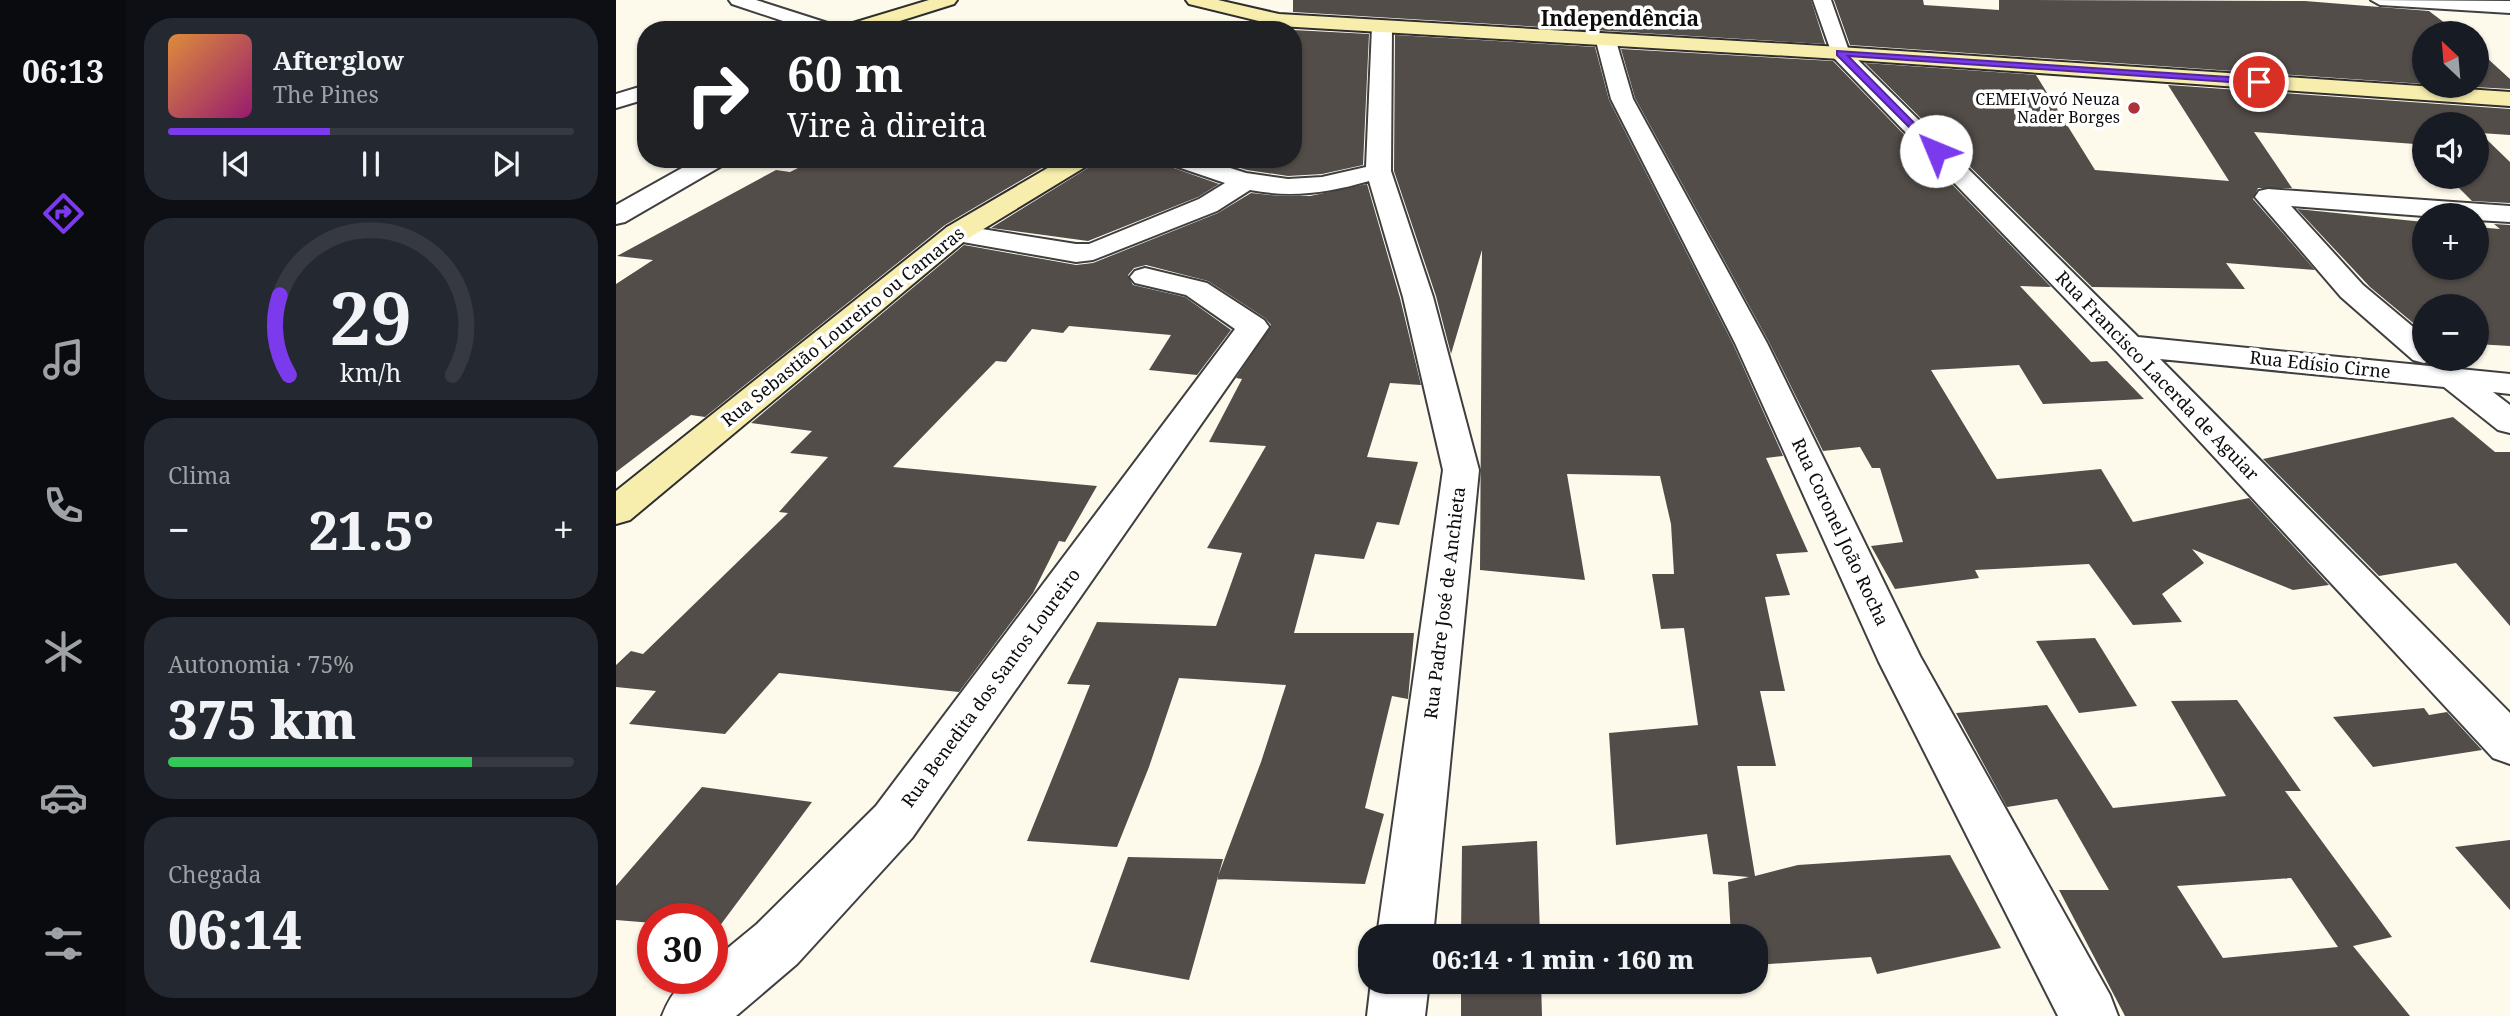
<!DOCTYPE html>
<html lang="pt">
<meta charset="utf-8">
<style>
body{margin:0;font-family:"Noto Serif",serif;background:#242831;color:#f1f3f6;height:100vh;display:flex;flex-direction:column;font-size:26px;white-space:nowrap}
*{box-sizing:border-box;margin:0}
p{font-size:23px;color:#9ea1a6}
.icon{flex:none;width:38px;height:38px;fill:none;stroke:currentColor;stroke-width:2;stroke-linecap:round;stroke-linejoin:round}
.map{position:relative;flex:1;overflow:hidden}
.side{display:flex;flex-direction:column;gap:18px;padding:18px;background:#0d0f14;width:490px}
.side>*{flex:none}
.banner{position:absolute;left:21px;top:21px;width:665px;height:147px;border-radius:28px;box-shadow:0 2px 5px #0004;background:#202124;color:#fff;overflow:hidden}
.needle{width:46px;rotate:334deg}
.controls{position:absolute;left:1796px;top:21px;display:grid;gap:14px}
.controls a{display:grid;place-items:center;width:77px;height:77px;border-radius:50%;background:#171b24;box-shadow:0 2px 5px #0004;font-size:35px}
.speed{position:absolute;left:21px;top:903px;display:flex;gap:14px;font-size:35px;font-weight:700;text-align:center}
.speed>*{display:grid;place-content:center;width:91px;height:91px;border-radius:50%;background:#171b24;box-shadow:0 2px 5px #0004;line-height:1}
.speed .limit{border:10px solid #d22;background:#fff;color:#111}
.pin{position:absolute;display:grid;place-items:center;width:60px;height:60px;color:#fff;margin:-30px;border:4px solid #fff;border-radius:50%;box-shadow:0 2px 7px #0007}
.me{position:absolute;width:77px;margin:-38px;rotate:315deg;stroke-linejoin:round;filter:drop-shadow(0 0 5px #0008)}
.turn{display:flex;align-items:center;gap:24px;height:147px;padding:0 35px;font-size:32px}
.turn .icon{width:91px;height:91px;stroke-width:2.5}
.turn b{display:block;font-size:49px;line-height:60px}
.big{font-size:52px;font-weight:800;line-height:1.1}
.side .tile{flex:1;display:flex;flex-direction:column;justify-content:center;gap:10px;min-width:0;padding:0 24px;border-radius:28px;background:#242831}
.side .dial{align-items:center;gap:0}
.dial svg{height:182px;overflow:visible;fill:none;stroke:#363941;stroke-width:7;stroke-linecap:round;text-anchor:middle}
.dial text{fill:#f1f3f6;stroke:none}
.song{display:flex;align-items:center;gap:21px}
.cover{width:84px;height:84px;border-radius:10px;background:linear-gradient(135deg,hsl(30 70% 55%),hsl(320 70% 35%))}
.played{height:7px;border-radius:4px;background:linear-gradient(90deg,#7c3aed 40%,#363941 40%)}
.keys{display:flex;justify-content:space-around;direction:ltr}
.heat{display:flex;justify-content:space-between;align-items:center;font-size:38px;direction:ltr}
.charge{height:10px;border-radius:5px;background:linear-gradient(90deg,#34c759 75%,#363941 0)}
.trip{position:absolute;left:742px;top:924px;width:410px;height:70px;border-radius:28px;background:#171b24;box-shadow:0 2px 5px #0004;font-weight:800;line-height:70px;text-align:center}
main{display:flex;flex:1;min-height:0}
.tabs{display:flex;flex-direction:column;width:126px;justify-content:space-around;align-items:center;background:#090b0e;color:#9ea1a6}
.tabs .icon{width:49px;height:49px}
.tabs .current{color:#7c3aed}
.tabs b{font-size:32px;color:#f1f3f6}
.map>svg:first-child{display:block}
.building{fill:#534d49;fill-rule:evenodd}
.lines{fill:none;stroke-linecap:round;stroke-linejoin:round}
.street-casing{stroke:#3f3f3f;stroke-width:4}
.secondary-casing{stroke:#2e2e2e;stroke-width:4}
.street{fill:#fff;fill-rule:evenodd}
.secondary{fill:#f7eead;fill-rule:evenodd}
.route{fill:#7c3aed;stroke:#51269a;stroke-width:2}
.poi-dot{fill:#ae3139;stroke:#fff;stroke-width:2.5}
.labels{text-anchor:middle;stroke-width:7;stroke-linejoin:round;paint-order:stroke}
.far-poi-label{font-size:16px;fill:#0c0c0c;stroke:#fff;text-anchor:end}
.street-label{font-size:18px;fill:#0c0c0c;stroke:#fff}
.far-district-label{font-size:21px;font-weight:bold;fill:#0c0c0c;stroke:#fff}
</style>
<main>
<nav class="tabs">
<b>06:13</b>
<svg class="icon current" aria-label="directions" viewBox="0 0 24 24"><path d="M12 3l9 9-9 9-9-9zM9 14v-3h6M13 9l2 2-2 2"/></svg>
<svg class="icon" aria-label="music" viewBox="0 0 24 24"><path d="M9 18V5l10-2v13"/><circle cx="6" cy="18" r="3"/><circle cx="16" cy="16" r="3"/></svg>
<svg class="icon" aria-label="phone" viewBox="0 0 24 24"><path d="M5 4h4l2 5-3 2q2 4 5 5l2-3 5 2v4C11 20 4 13 5 4z"/></svg>
<svg class="icon" aria-label="climate" viewBox="0 0 24 24"><path d="M12 3v18M4 7l16 10M4 17L20 7"/></svg>
<svg class="icon" aria-label="car" viewBox="0 0 24 24"><path d="M5 17H2v-5l4-1 3-4h7l3 4 3 1v5h-3M9 17h6M6 11h13"/><circle cx="7" cy="17" r="2"/><circle cx="17" cy="17" r="2"/></svg>
<svg class="icon" aria-label="filters" viewBox="0 0 24 24"><path d="M4 7h16M4 17h16"/><circle cx="9" cy="7" r="2"/><circle cx="15" cy="17" r="2"/></svg>
</nav>
<section class="side">
<div class="tile">
<div class="song"><i class="cover"></i><div><b>Afterglow</b><p>The Pines</p></div></div>
<div class="played"></div>
<div class="keys"><svg class="icon" aria-label="previous" viewBox="0 0 24 24"><path d="M18 5L8 12l10 7zM5 5v14"/></svg><svg class="icon" aria-label="pause" viewBox="0 0 24 24"><path d="M8 5v14M16 5v14"/></svg><svg class="icon" aria-label="next" viewBox="0 0 24 24"><path d="M6 5l10 7-10 7zM19 5v14"/></svg></div>
</div>
<div class="tile dial"><svg viewBox="0 0 100 80">
<path d="M14 69A42 42 0 1 1 86 69"/>
<path d="M14 69A42 42 0 0 1 10 34" stroke="#7c3aed"/>
<text x="50" y="56" font-size="32" font-weight="700">29</text>
<text x="50" y="72" font-size="11">km/h</text>
</svg></div>
<div class="tile"><p>Clima</p>
<div class="heat"><a>−</a><b class="big">21.5°</b><a>+</a></div>
</div>
<div class="tile"><p>Autonomia · 75%</p><b class="big">375 km</b><div class="charge"></div></div>
<div class="tile"><p>Chegada</p><b class="big">06:14</b></div>
</section>
<div class="map">
<svg width="1894" height="1016" viewBox="0 0 1894 1016">
<rect width="100%" height="100%" fill="#fdfaec"/>
<path class="building" d="M677 0H1195L1209 44 677 12Z
M1218 0H1307L1308 5 1383 10V0L1689 1 1813 11 1842 33H1808V84L1234 45Z
M677 30 753 34 747 165 706 174 672 176 631 170 595 159H677Z
M779 35 979 47 993 100 1117 344 1167 456 1150 458 1192 552 1160 554 1174 595 1149 597 1169 691H1144L1160 766H1121L1139 876 1182 865 1334 855 1385 948 1261 974 1255 957 1139 965V936H1115L1112 882 1133 877 1097 874 1091 834 1000 845 993 733 1082 725 1068 628 1045 629 1036 574H1058L1055 524 1044 476 951 474 969 580 864 570 866 250 835 354 820 296 778 171Z
M1860 48 1894 79V89L1840 86H1860Z
M1005 49 1217 61 1435 287 1404 286 1475 362 1491 361 1528 399 1427 404 1403 365 1315 370 1381 479 1485 469 1517 522 1633 498 1713 585 1677 590 1576 549 1588 563 1546 594 1566 622 1517 625 1473 564 1359 570 1363 578 1279 589 1255 546 1287 542 1264 468H1256L1244 447 1207 451 1153 342 1019 98Z
M1249 63 1420 75 1479 170 1613 181 1552 85 1894 109V135L1864 133 1894 162V203L1856 201 1832 177H1860V124H1808V153L1799 144 1638 132 1676 188H1642L1637 199 1699 270 1610 263 1629 289 1476 287Z
M200 159H441L329 225 89 417 75 415 0 472V284L37 260 1 256 160 170 174 172Z
M479 159H548L552 166 603 184 582 197 472 241 375 228 475 166Z
M751 184 784 298 805 385 774 383 751 457 802 462 783 525 761 522 748 559 699 554 678 633H798L792 699 776 696 749 808 768 814 749 884 601 879 645 762 670 685 563 678 533 767 501 847 411 841 474 685 451 684 481 622 600 626 626 553 591 548 650 446 593 442 626 379 620 378 655 325 649 318 592 281 530 265 518 268 512 275 517 285 569 297 615 330 581 375 533 370 555 335 453 326 447 333 416 329 390 362 380 361 277 467 481 486 449 542 443 541 417 593 343 692 163 673 109 734 13 724 40 691 0 687V665L15 651 27 654 172 513 163 512 212 457 174 453 196 431 135 423 348 245 460 265 477 263 602 213 635 193 664 196H694Z
M1681 209 1808 222V268H1860V227L1884 229 1878 224 1894 225V346L1860 344V306H1808V332L1754 287Z
M1837 417 1879 452H1894V626L1840 563 1763 576 1647 459Z
M1479 638 1521 706 1463 713 1420 641Z
M1621 700 1685 791H1669L1776 937 1737 946 1794 1016H1509L1443 890H1493L1441 799 1391 807 1340 713 1431 705 1497 808 1610 796 1555 701ZM1675 878 1722 947 1607 958 1561 886Z
M1808 708 1813 715 1831 712 1866 750 1757 767 1717 717Z
M86 787 196 802 103 927H96V919H37V923L0 920V886Z
M1894 840V910L1839 847Z
M921 841 924 936H845L846 846Z
M512 857 607 859 573 980 474 962Z
M845 982H925L926 1016H845Z"/>
<g class="lines">
<g class="street-casing">
<path id="street" d="M113 0H140L221 26 224 30H194L116 4Z
M1197 0H1215L1233 51 1522 337 1894 374V394L1877 392 1894 405V433L1882 430 1828 387 1544 359 1894 713V764L1877 758 1502 353 1217 57Z
M1755 0 1894 1V13L1764 5Z
M766 21 776 27 775 171 817 297 863 470 817 936H761L827 470 787 297 753 181C712 193 675 198 634 190L601 211 477 260 460 262 341 241 331 239 327 233 331 227 341 225 460 244H473L583 199 609 183 553 164 550 159H586L630 173 672 179 706 177 750 167 756 27Z
M990 35 997 37 1000 41 1017 99 1151 343 1304 656 1494 995 1502 1016H1442L1263 662 1119 343 995 99 980 41 983 37Z
M30 85V99L0 108V94Z
M82 159H112L109 164 9 222 0 224V205Z
M1652 189 1894 206V222L1860 220V215L1808 216 1675 206 1747 285 1808 336V359H1820L1808 363 1797 360 1725 297 1639 197 1643 191Z
M529 268 591 283 648 320 653 327 296 838 181 964 120 1016H46C57 989 66 978 96 978V961L141 924 260 806 619 329 570 295 519 283 514 277 519 271Z
M755 982H813L809 1016H751Z"/>
</g>
<g class="secondary-casing">
<path id="secondary" d="M313 0H341L338 4 255 30H224L227 26Z
M570 0H602L663 14 1224 47 1894 92V106L1224 59 663 26 573 4Z
M447 159H477L474 164 351 239 14 520 0 524V491L331 227Z"/>
</g>
<use href="#street" class="street"/>
<use href="#secondary" class="secondary"/>
</g>
<path class="route" d="M1221 51 1643 79 1647 82 1643 84 1232 56 1324 149 1325 151 1320 154 1221 55Z"/>
<circle class="poi-dot" cx="1518" cy="108" r="7"/>
<g class="labels">
<g class="far-poi-label">
<text x="1504" y="105">CEMEI Vovó Neuza<tspan x="1504" dy="18">Nader Borges</tspan></text>
</g>
<g class="street-label">
<text transform="translate(227 327) rotate(-39)" y="6">Rua Sebastião Loureiro ou Camaras</text>
<text transform="translate(1704 365) rotate(6)" y="6">Rua Edísio Cirne</text>
<text transform="translate(1541 376) rotate(46)" y="6">Rua Francisco Lacerda de Aguiar</text>
<text transform="translate(1224 532) rotate(65)" y="6">Rua Coronel João Rocha</text>
<text transform="translate(829 603) rotate(-83)" y="6">Rua Padre José de Anchieta</text>
<text transform="translate(375 688) rotate(-54)" y="6">Rua Benedita dos Santos Loureiro</text>
</g>
<g class="far-district-label">
<text x="1004" y="26">Independência</text>
</g>
</g>
</svg>
<div class="controls">
<a><svg class="needle" viewBox="-14 -14 28 28"><path d="M0-13l5 13h-10z" fill="#e53935"/><path d="M0 13l5-13h-10z" fill="#9ea1a6"/></svg></a>
<a><svg class="icon" aria-label="sound" viewBox="0 0 24 24"><path d="M4 9h4l5-4v14l-5-4H4zM17 9q2 3 0 6"/></svg></a>
<a>+</a>
<a>−</a>
</div>
<div class="speed"><div class="limit">30</div></div>
<div class="pin" style="left:1643px;top:82px;background:#d93025"><svg class="icon" aria-label="arrive" viewBox="0 0 24 24"><path d="M6 21V4h12l-3 4 3 4H6"/></svg></div>
<svg class="me" style="left:1320px;top:151px" viewBox="-20 -20 40 40"><circle r="19" fill="#fff"/><path d="M0-13L10 11 0 6-10 11z" fill="#7c3aed"/></svg>
<div class="trip">06:14 · 1 min · 160 m</div>
<div class="banner">
<div class="turn"><svg class="icon" aria-label="right" viewBox="0 0 24 24"><path d="M7 20v-9h11M14 6l5 5-5 5"/></svg><div><b>60 m</b>Vire à direita</div></div>
</div>
</div>
</main>
